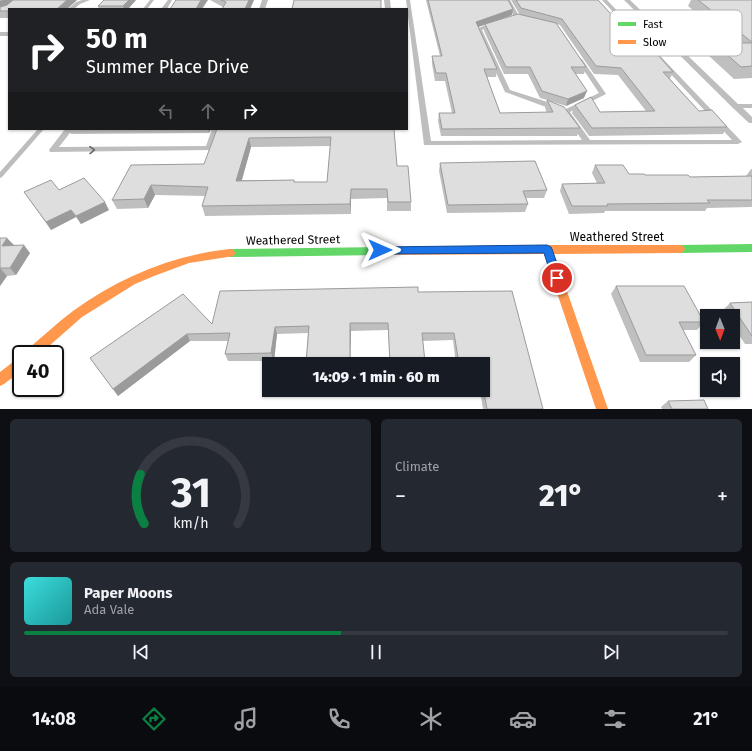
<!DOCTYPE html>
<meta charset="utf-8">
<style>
body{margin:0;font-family:"Fira Sans",sans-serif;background:#242831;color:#f1f3f6;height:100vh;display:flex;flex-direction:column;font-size:15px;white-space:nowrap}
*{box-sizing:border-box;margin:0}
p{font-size:13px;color:#9ea1a6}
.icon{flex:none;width:22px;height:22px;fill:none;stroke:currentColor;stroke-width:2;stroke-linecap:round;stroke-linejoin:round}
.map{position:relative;height:409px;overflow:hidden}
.sheet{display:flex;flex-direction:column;gap:10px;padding:10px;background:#0d0f14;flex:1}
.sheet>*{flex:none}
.guide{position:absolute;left:8px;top:8px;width:400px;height:122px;border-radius:0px;box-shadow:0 1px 3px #0004;background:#202124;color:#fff;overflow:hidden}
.needle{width:26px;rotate:179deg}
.fabs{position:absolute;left:700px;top:309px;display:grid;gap:8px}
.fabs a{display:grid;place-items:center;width:40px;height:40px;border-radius:0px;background:#171b24;box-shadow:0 1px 3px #0004;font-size:20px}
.speed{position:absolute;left:12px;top:345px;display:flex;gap:8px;font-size:20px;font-weight:700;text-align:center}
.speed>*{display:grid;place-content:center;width:52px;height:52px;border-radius:50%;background:#171b24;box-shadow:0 1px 3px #0004;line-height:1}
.speed .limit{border:2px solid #111;border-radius:6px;background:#fff;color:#111}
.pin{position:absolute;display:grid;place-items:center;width:34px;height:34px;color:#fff;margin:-17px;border:2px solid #fff;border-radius:50%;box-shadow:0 1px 4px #0007}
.me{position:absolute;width:44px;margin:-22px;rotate:90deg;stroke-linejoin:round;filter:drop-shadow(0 0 3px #0008)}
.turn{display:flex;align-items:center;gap:14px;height:84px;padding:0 12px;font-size:18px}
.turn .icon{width:52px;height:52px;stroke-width:2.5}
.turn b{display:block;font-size:28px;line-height:34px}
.lanes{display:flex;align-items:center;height:38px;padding:0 12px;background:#0003;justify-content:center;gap:20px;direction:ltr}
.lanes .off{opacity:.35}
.big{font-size:30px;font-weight:800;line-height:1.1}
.sheet .card{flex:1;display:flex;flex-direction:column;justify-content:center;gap:6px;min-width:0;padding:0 14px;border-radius:6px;background:#242831}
.sheet .dial{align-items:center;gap:0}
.dial svg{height:104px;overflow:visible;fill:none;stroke:#363941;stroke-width:7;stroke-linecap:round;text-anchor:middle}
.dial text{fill:#f1f3f6;stroke:none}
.song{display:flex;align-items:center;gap:12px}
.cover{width:48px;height:48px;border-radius:6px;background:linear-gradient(135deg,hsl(180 70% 55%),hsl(180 70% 35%))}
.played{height:4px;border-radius:2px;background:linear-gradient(90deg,#0b8043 45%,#363941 45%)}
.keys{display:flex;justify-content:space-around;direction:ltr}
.heat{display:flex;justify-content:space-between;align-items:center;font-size:22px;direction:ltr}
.sheet .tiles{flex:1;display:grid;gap:10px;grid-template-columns:1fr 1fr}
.card:last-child{grid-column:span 2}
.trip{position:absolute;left:262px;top:357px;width:228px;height:40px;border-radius:0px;background:#171b24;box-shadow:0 1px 3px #0004;font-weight:800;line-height:40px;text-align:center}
.tabs{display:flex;height:64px;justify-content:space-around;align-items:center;background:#090b0e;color:#9ea1a6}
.tabs .icon{width:28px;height:28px}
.tabs .active{color:#0b8043}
.tabs b{font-size:18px;color:#f1f3f6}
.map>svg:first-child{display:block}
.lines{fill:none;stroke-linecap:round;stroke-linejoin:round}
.stream{fill:#bdbdbd;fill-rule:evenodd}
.lane{fill:#bebebe;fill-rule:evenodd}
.fast{fill:#63d668;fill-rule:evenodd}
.slow{fill:#ff974d;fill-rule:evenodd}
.wall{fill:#bfbfbf;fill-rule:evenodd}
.shaded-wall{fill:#9b9b9b}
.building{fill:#dedede;stroke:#9b9b9b;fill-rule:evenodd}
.oneway{stroke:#686868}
.route{fill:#1a73e8;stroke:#114b97}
.labels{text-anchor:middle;stroke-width:3;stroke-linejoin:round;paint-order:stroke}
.street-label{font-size:12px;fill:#000;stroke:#fff}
.key{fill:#fff;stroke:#b2b2b2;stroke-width:1}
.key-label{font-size:11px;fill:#000}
</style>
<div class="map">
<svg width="752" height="409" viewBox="0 0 752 409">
<rect width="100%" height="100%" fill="#fff"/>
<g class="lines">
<path class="stream" d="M150 0H154L147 9H143Z
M38 129H44L2 177 0 178V172Z"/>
<path class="lane" d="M82 0H90L80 4 74 9H68L76 2Z
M168 0H172L167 9H161Z
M262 0H268L265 9H259Z
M384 0H390L391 9H385Z
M406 0H410L431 141 582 140 562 111 599 93 577 60 580 58 582 59 606 94 570 112 590 140H732L602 0H607L742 142 738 144 424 145Z
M504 0H510L519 16 527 18V20L515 18Z
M624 0H630L738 104H752V108H743L752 117V123H749L733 108Z
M494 22 499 23 482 30 510 90 560 106V110H554L505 92 476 29Z
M0 32H9V36H0Z
M65 129H73L59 147 206 146 212 129H220L213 148 209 150 50 152 49 150Z"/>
<path class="fast" d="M752 244V252L680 253 677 252 675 249 677 246 680 245Z
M383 247 387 248 388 251 387 254 383 255 230 257 226 256 225 253 226 250 230 249Z"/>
<path class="slow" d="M547 245H680L683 246 685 249 683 252 680 253 554 254 608 409H596L544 254 383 255 379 254 378 251 379 248 383 247Z
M230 249 234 250 235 253 234 256 189 263 154 276 135 284 82 317 40 354H25L27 350C42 337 57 323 73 311 120 277 173 255 230 249Z
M21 357V371L4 384 0 386V372L17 359Z"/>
</g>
<path class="wall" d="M0 0H77L67 9H9V18H0Z
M136 0 128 9H99L98 6Z
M210 0H254L250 9 223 7Z
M426 0H508L512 15 491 23 520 15 511 0H598L649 55 673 72 670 79 699 111 727 127 723 134 589 136 572 113 575 105 600 112 646 111 618 75 594 74 560 25 557 24 586 67 584 74H576L584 98 566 106 547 100 580 128 577 136H441L438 121 439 113H452L445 81H435L432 64V56H440ZM485 25 484 31 504 74H528L540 98 547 100 545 108 547 113H500L487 77H496L497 69 478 27Z
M691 0H752V78L734 79 708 55 714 43H733L688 6Z
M68 129H211L209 133 71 134Z
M217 129H394L397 166 411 202V211H387V198L351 199V214L205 216 202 206 205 196 155 195 148 208 117 209 112 200 204 164ZM330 146 327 182H295L294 180H242L251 147Z
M440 163 547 190 544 198H526L528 204 525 212 447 213 439 171Z
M595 165 629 174 645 175 690 177 746 176 751 169H752V207L707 208 705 211H605L604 213 569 214 560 191 562 184 597 183 592 173Z
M59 190 109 210 81 224 76 217 51 230 24 192Z
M0 238 14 246 30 253 16 275 7 276 0 286Z
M616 286 704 322 697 330H683L696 355 689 362H640L611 294Z
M418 292 543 409H483L480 391 460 392V390H483V364H456L453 340 423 341 425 364H390L388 330 351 331 350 364H306L308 333 277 334 274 361H228L225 354 228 341H190L118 396 113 389 90 358 212 324Z
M752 302V344H745L733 326V316H727L723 310 730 303Z
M668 401 708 409H662L661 407Z"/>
<path class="shaded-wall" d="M3 0H14L5 7 0 8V1Z
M67 0H77L67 9H57Z
M129 0H136L128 9H124L123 6Z
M201 0H208L202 9H196Z
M249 0H254L250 9H245Z
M513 9 512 15 475 28 476 22Z
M587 91 584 98 566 106 568 99Z
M208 129H211L209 133Z
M249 138 251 147 239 190 236 181Z
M151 185 155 195 148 208 144 199Z
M351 189V214L350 204Z
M105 202 109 210 81 224 76 216Z
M71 210 76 217 51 230 46 222Z
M7 238 14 245 8 254 2 246Z
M24 245 30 253 16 275 10 268Z
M0 268 7 276 0 286Z
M350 323 351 331 350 364Z
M275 327 277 334 274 361 271 353Z
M187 334 190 341 118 396 113 389Z"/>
<path class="building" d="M13 0H67L57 9H9V11H0V7L7 5Z
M104 0H129L123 6H98Z
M176 0H201L196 9H170Z
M221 0H249L245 9H222L226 2Z
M294 0H381V9H292Z
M428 0H508L513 9 476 22 497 69H484L500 113 553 112 547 100 564 107 580 128 442 129 439 113H455L446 73H436L432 56H442Z
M516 0H598L649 55H658L673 72H663L699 111 712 110 727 127 592 128 575 105 591 97 600 112 655 111 621 68 596 66 562 19 521 8Z
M698 0H752V42Z
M518 14 556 23 586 67H571L587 91 568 99 542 91 530 67H506L485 24Z
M714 43H752V66L741 67Z
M217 129H394L397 166H408L411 202H388L387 189H351L350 204 202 206 208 187 151 185 144 199 112 200 131 165 204 164ZM331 137 327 182H294V180L236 181 249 138Z
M535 161 547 190 523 191 528 204 448 205 440 163Z
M595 165H623L629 174H644L645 175H688L690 177 752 176V200H707L710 203 607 204 608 206H572L562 184 605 183Z
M84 178 105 202 76 216 71 210 46 222 24 192 51 180 59 190Z
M0 238H7L2 246 24 245 10 268H0Z
M616 286H684L704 322H679L696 355H646Z
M418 287V292L512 291 543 409H487L483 387V364H459L454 333H422L425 362 390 363 388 323H350V361L306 363 309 326 275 327 271 353 225 354 230 333 187 334 113 389 90 358 183 294 212 324 220 291Z
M752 302V336L730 303Z
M704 400 708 409H672L668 401Z"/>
<defs><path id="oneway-chevron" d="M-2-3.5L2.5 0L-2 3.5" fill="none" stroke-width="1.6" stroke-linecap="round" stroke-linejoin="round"/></defs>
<use class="oneway" href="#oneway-chevron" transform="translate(92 150) rotate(-1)"/>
<path class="route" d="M547 245 551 247 552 249 562 278 561 281 557 283 553 281 552 278 544 253 380 254 377 253 375 250 377 248 380 247Z"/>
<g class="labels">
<g class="street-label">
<text x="617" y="241">Weathered Street</text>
<text transform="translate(293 240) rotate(-1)" y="4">Weathered Street</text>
</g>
</g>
<rect x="610" y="10" width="132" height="46" rx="6" class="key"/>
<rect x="618" y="22" width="18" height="4" fill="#63d668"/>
<rect x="618" y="40" width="18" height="4" fill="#ff974d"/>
<g class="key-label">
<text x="643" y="28">Fast</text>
<text x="643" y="46">Slow</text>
</g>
</svg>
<div class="fabs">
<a><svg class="needle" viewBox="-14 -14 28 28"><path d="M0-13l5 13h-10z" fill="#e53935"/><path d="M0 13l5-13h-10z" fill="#9ea1a6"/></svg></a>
<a><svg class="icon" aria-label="sound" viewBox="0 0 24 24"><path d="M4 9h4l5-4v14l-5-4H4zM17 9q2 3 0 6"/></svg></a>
</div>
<div class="speed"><div class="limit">40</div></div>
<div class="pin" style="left:557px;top:278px;background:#d93025"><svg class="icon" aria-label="arrive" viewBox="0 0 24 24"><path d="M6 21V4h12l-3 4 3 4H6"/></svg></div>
<svg class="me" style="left:380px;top:250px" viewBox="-20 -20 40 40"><path d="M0-17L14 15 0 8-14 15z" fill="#1a73e8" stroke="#fff" stroke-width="4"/></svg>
<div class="trip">14:09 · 1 min · 60 m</div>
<div class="guide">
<div class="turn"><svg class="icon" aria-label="right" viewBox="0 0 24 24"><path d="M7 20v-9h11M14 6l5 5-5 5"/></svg><div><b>50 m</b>Summer Place Drive</div></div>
<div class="lanes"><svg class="icon off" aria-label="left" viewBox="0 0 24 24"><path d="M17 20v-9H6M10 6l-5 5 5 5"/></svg><svg class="icon off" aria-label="ahead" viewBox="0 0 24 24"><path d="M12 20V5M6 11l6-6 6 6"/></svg><svg class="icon" aria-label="right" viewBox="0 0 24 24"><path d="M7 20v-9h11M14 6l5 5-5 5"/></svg></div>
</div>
</div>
<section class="sheet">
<div class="tiles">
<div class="card dial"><svg viewBox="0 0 100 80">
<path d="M14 69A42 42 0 1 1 86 69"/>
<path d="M14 69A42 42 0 0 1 11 31" stroke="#0b8043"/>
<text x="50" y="56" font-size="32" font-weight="700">31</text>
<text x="50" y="72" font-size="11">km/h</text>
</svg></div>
<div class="card"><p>Climate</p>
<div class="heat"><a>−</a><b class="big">21°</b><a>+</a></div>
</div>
<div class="card">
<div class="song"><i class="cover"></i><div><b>Paper Moons</b><p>Ada Vale</p></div></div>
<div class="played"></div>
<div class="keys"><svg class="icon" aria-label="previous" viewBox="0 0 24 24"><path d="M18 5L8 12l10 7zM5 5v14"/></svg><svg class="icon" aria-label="pause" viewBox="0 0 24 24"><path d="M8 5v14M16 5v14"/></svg><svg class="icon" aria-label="next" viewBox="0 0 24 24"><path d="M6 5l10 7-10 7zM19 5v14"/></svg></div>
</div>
</div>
</section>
<nav class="tabs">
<b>14:08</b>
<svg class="icon active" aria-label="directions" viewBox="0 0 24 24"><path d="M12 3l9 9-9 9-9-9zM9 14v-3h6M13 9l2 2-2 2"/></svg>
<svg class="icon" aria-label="music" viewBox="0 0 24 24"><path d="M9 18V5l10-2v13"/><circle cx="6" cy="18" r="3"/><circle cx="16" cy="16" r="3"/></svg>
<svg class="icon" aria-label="phone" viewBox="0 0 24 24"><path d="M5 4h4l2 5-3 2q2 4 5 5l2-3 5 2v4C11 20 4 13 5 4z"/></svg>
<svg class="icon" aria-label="climate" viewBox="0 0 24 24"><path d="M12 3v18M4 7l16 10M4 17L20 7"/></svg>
<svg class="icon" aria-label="car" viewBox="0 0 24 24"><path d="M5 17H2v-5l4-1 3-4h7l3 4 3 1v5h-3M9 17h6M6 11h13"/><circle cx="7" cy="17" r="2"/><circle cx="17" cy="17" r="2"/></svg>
<svg class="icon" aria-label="filters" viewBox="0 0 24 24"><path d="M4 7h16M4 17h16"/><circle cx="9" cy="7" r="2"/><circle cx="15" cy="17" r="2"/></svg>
<b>21°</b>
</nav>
